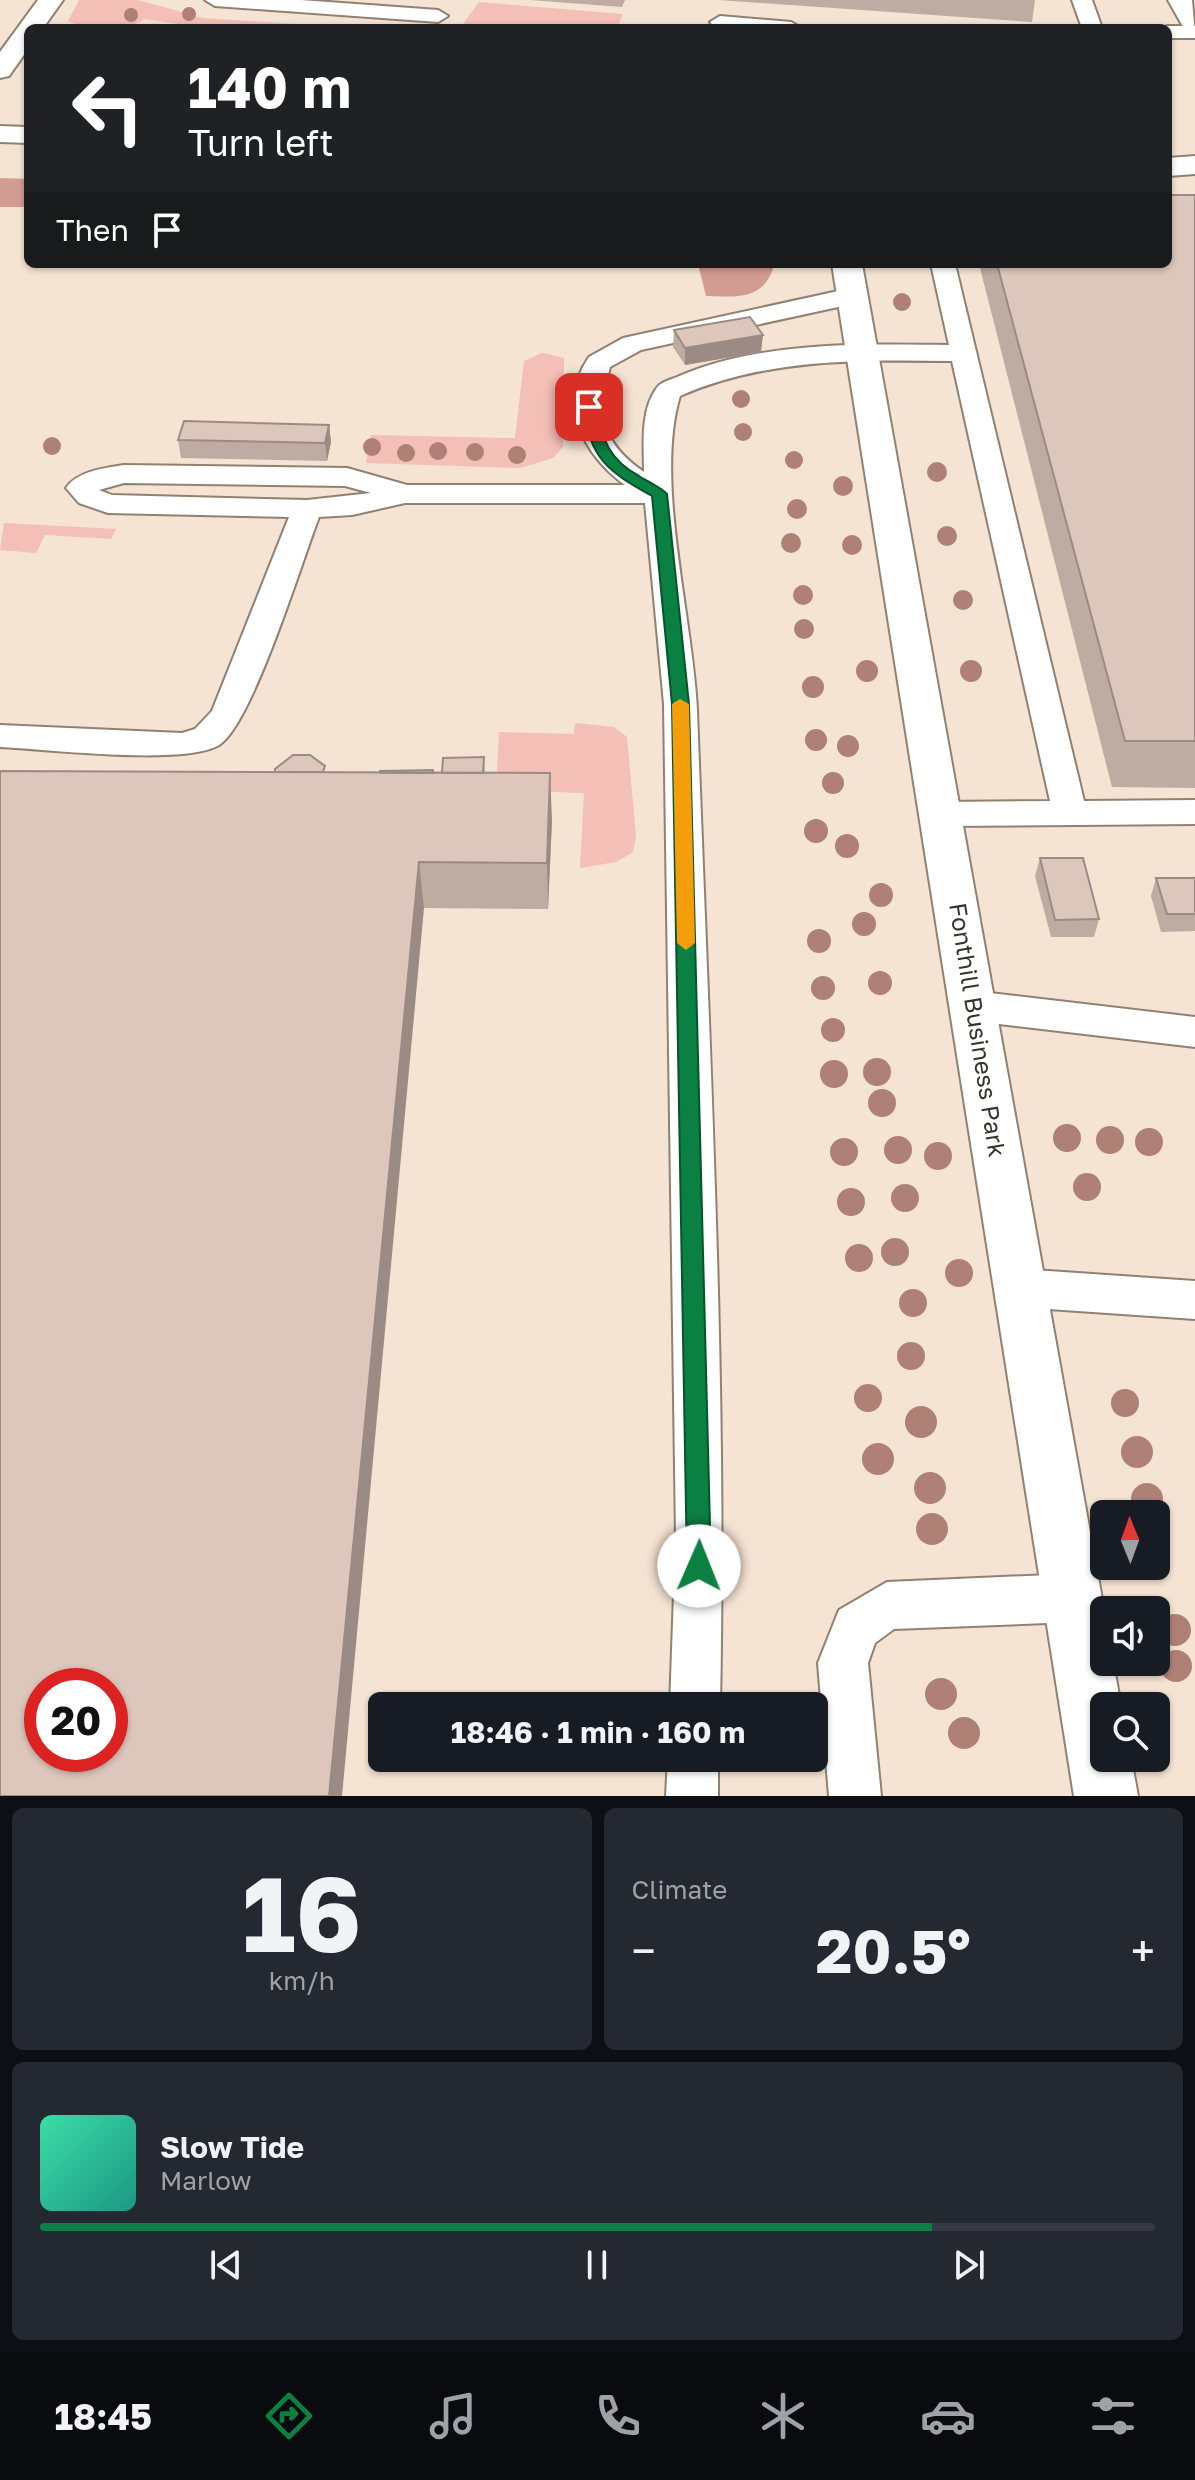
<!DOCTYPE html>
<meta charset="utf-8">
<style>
body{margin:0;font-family:"Golos Text",sans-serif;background:#242831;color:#f1f3f6;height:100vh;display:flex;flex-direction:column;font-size:30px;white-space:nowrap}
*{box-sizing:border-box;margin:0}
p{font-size:26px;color:#9ea1a6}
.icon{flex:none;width:44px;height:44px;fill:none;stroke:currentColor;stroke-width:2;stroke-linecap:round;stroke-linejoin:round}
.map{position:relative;height:1796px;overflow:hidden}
.side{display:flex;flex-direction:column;gap:12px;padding:12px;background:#0d0f14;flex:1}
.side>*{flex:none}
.top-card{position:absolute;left:24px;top:24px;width:1148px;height:244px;border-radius:12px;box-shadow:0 2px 6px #0004;background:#202124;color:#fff;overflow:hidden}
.needle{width:52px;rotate:359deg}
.fabs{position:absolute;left:1090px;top:1500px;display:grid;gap:16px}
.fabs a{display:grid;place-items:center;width:80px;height:80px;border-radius:12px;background:#171b24;box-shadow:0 2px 6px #0004;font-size:40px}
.speed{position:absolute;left:24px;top:1668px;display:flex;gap:16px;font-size:40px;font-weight:700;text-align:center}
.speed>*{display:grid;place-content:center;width:104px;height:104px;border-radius:50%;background:#171b24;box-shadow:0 2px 6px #0004;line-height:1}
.speed .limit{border:12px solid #d22;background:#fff;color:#111}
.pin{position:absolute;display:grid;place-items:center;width:68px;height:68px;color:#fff;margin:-34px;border-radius:16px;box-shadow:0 4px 12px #0006}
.me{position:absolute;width:88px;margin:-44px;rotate:1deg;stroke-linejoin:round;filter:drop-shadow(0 0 6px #0008)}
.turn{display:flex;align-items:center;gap:28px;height:168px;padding:0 32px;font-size:36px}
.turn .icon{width:104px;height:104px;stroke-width:2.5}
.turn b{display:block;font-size:56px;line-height:68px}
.then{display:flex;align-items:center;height:76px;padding:0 32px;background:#0003;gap:16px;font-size:30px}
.big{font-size:60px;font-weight:700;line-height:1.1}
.side .widget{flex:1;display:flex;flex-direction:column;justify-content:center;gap:12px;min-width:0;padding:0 28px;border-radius:12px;background:#242831}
.side .dial{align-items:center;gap:0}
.dial b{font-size:104px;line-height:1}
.song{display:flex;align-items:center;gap:24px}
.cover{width:96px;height:96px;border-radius:12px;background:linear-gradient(135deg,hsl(160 70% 55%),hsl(170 70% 35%))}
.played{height:8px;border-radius:4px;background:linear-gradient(90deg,#0b8043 80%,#363941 80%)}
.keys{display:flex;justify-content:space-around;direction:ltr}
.heat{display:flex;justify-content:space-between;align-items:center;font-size:44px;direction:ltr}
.side .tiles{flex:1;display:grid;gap:12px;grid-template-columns:1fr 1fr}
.widget:last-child{grid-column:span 2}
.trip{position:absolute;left:368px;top:1692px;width:460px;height:80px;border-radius:12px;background:#171b24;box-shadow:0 2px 6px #0004;font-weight:700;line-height:80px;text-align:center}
.tab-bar{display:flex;height:128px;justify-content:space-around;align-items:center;background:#090b0e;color:#9ea1a6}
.tab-bar .icon{width:56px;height:56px}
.tab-bar .on{color:#0b8043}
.tab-bar b{font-size:36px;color:#f1f3f6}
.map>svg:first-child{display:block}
.green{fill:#f3bfb6}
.forest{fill:#d39c93}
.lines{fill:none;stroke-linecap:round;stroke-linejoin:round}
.service-casing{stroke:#918172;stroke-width:4}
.minor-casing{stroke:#918172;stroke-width:4}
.service{fill:#fff;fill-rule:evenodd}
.minor{fill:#fff;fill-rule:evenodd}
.tree{fill:#af8176}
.wall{fill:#beaba2}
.shaded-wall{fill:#9b8b84}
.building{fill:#ddc7bc;stroke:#9b8b84;stroke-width:2;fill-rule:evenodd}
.route{fill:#0b8043;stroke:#07532c;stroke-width:2}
.slow{fill:#f59e0b}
.labels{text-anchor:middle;stroke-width:6;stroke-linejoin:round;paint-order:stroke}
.street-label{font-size:24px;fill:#38322b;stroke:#fff}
</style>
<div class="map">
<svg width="1195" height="1796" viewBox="0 0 1195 1796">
<rect width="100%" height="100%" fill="#f5e3d3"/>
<path class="green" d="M79 0H138L203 18 359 28H203L145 19 127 28H84L68 21Z
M479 2 623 14 617 28H460Z
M542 353 564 358 563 447 553 458 520 468 366 463 371 435 515 438 524 361Z
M4 523 116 529 111 539 45 535 36 553 0 550Z
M575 723 614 727 627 737 636 836 633 852 616 862 580 868 584 793 496 790 499 732 574 734Z"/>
<path class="forest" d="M0 178 28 179V207H0Z
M698 264H774V265C765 300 737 297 706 296Z"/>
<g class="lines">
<g class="service-casing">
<path id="service" d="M205 0H301L438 10 448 16 438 22 215 6Z
M1072 0H1092L1102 28H1082Z
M720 16 791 22 801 28 713 26 710 22Z
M1168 26H1195V38H1168V28H1160Z
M931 264H955L1084 801 1195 800V824L941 826 929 823 924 814 929 805 941 802 1050 801 952 361C861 360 765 358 680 396 654 481 693 618 697 710 709 1041 727 1374 720 1706H670L676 1537 664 704 645 503H405L352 515 319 517C302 561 252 725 219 745 184 766 46 749 0 747V725L182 733 195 729 212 711 289 517 108 513 79 503 66 488C77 471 105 468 124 465L347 468 407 485H625C585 456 556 405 589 357L623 338 852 288 865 296 852 304 641 350 610 367C598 417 601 442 644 472 644 446 640 412 656 389 660 382 670 380 677 377 760 341 860 344 949 345ZM124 483 345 486 371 493 307 500 112 495 99 490Z
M973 991 1195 1017V1047L973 1021 960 1016 954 1006 960 996Z
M1019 1269 1195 1281V1319L1019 1307 1004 1301 998 1288 1004 1275Z
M1073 1574 1090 1581 1097 1598 1090 1615 1073 1622 894 1629 875 1643 868 1663 881 1796H829L818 1663 839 1610 887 1582Z
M668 1758H718V1796H666Z"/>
</g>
<g class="minor-casing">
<path id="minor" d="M38 0H63L43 28H28V49L9 76 0 78V52Z
M1168 0H1192L1195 35 1186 32Z
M0 126 28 127V143L0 142Z
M1195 156V174L1168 176V158Z
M832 264H862L1104 1610V1662H1113L1121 1706H1104V1758H1131L1138 1796H1074Z"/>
</g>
<use href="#service" class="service"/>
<use href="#minor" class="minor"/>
</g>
<g class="tree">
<circle cx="189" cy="14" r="7"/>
<circle cx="131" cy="15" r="7"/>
<circle cx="902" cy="302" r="9"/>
<circle cx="741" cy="399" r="9"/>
<circle cx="743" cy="432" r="9"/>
<circle cx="52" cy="446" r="9"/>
<circle cx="372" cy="447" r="9"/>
<circle cx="438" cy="451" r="9"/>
<circle cx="475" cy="452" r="9"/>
<circle cx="406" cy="453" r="9"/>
<circle cx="517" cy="455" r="9"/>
<circle cx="794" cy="460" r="9"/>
<circle cx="937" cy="472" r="10"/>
<circle cx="843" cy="486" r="10"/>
<circle cx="797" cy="509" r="10"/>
<circle cx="947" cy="536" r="10"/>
<circle cx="791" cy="543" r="10"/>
<circle cx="852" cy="545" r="10"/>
<circle cx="803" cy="595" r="10"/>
<circle cx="963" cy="600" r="10"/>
<circle cx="804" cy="629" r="10"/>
<circle cx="867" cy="671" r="11"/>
<circle cx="971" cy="671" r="11"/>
<circle cx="813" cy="687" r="11"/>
<circle cx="816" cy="740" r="11"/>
<circle cx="848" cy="746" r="11"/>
<circle cx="833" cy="783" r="11"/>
<circle cx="816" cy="831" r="12"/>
<circle cx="847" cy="846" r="12"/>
<circle cx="881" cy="895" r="12"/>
<circle cx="864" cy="924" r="12"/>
<circle cx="819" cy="941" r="12"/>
<circle cx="880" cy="983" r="12"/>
<circle cx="823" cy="988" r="12"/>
<circle cx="833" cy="1030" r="12"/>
<circle cx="877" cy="1072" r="14"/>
<circle cx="834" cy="1074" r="14"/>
<circle cx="882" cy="1103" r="14"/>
<circle cx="1067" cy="1138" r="14"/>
<circle cx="1110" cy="1140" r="14"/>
<circle cx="1149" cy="1142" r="14"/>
<circle cx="898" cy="1150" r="14"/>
<circle cx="844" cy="1152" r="14"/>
<circle cx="938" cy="1156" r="14"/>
<circle cx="1087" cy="1187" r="14"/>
<circle cx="905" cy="1198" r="14"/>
<circle cx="851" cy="1202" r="14"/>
<circle cx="895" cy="1252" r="14"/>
<circle cx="859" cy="1258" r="14"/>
<circle cx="959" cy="1273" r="14"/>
<circle cx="913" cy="1303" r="14"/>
<circle cx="911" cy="1356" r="14"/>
<circle cx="868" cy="1398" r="14"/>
<circle cx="1125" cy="1403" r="14"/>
<circle cx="921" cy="1422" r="16"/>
<circle cx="1137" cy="1452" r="16"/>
<circle cx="878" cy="1459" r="16"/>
<circle cx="930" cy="1488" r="16"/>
<circle cx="1147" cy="1499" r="16"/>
<circle cx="932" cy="1529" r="16"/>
<circle cx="1175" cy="1630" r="16"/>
<circle cx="1176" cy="1666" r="16"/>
<circle cx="941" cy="1694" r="16"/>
<circle cx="964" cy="1733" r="16"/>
</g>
<path class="wall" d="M530 0H625L622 7Z
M719 0H1035L1032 22Z
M1195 195V788L1112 787 979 264H1168Z
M674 330 761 352 685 365 673 347Z
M329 425 331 442 327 461 181 458 178 440Z
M484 757 485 773 552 820 548 909 424 908 326 772 442 773Z
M1040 858 1099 919 1094 937H1051L1035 876Z
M1156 878H1195V931L1161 932 1151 896Z"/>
<path class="shaded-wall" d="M763 335 761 352 685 365V348Z
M329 425 331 442 327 461 325 443Z
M550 773 552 820 548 909 547 863Z
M419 862 424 908 342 1796H329Z"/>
<path class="building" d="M1168 195H1195V741H1125L997 264H1168Z
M750 317 763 335 685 348 674 330Z
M184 421 329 425 325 443 178 440Z
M293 755H310L325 766 323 772H275V769Z
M484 757 483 773H442L443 758Z
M433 770V773H380V771Z
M0 771 550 773 547 863 419 862 329 1796H0ZM42 1686H110V1754H42Z
M1040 858H1083L1099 919 1055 920Z
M1156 878H1195V914H1167Z"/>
<path class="route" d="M589 403 596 407C602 439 609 460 639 476 648 482 659 486 667 494L689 704 711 1566 708 1574 699 1577 691 1574 687 1566 672 704 652 496C606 470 592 460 582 407Z"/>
<path class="slow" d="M680 699 689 704 695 943 686 950 677 943 672 704Z"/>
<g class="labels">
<g class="street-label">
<text transform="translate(977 1030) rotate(81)" y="8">Fonthill Business Park</text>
</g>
</g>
</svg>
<div class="fabs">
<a><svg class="needle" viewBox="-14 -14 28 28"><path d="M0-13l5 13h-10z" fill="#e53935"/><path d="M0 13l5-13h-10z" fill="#9ea1a6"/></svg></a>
<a><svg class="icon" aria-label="sound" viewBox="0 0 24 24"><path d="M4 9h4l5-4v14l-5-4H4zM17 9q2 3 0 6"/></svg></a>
<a><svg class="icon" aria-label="search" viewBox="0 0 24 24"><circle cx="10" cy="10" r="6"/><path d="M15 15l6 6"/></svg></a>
</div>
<div class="speed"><div class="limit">20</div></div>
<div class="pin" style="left:589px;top:407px;background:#d93025"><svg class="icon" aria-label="arrive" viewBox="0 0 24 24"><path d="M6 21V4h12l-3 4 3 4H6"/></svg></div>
<svg class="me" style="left:699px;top:1566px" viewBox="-20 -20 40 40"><circle r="19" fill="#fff"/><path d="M0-13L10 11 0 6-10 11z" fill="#0b8043"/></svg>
<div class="trip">18:46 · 1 min · 160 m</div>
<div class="top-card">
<div class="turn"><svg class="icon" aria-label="left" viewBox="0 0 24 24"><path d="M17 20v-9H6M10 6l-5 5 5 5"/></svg><div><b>140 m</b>Turn left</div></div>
<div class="then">Then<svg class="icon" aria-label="arrive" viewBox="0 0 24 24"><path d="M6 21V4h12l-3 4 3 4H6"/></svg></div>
</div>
</div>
<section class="side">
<div class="tiles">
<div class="widget dial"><b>16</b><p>km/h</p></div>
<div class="widget"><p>Climate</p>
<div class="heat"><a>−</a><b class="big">20.5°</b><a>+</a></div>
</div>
<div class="widget">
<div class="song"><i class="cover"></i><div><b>Slow Tide</b><p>Marlow</p></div></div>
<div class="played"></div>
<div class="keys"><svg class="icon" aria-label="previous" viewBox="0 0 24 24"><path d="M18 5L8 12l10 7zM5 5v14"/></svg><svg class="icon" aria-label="pause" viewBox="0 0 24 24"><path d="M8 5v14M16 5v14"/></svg><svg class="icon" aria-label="next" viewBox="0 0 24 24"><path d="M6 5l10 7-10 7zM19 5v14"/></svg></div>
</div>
</div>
</section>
<nav class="tab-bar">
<b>18:45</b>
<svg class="icon on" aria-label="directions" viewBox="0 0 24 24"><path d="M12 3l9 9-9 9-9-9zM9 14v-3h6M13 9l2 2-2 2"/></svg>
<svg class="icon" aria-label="music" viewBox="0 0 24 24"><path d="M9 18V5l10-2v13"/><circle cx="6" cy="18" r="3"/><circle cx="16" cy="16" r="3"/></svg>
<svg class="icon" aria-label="phone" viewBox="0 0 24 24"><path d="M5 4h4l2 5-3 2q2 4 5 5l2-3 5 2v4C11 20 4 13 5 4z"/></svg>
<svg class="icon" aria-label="climate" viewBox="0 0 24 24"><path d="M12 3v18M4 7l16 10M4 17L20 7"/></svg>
<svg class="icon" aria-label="car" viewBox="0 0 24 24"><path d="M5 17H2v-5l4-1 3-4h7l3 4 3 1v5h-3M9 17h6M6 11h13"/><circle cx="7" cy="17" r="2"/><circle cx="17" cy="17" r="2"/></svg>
<svg class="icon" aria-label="filters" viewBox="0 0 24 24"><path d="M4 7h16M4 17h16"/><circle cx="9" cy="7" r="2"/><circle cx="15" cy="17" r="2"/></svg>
</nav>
